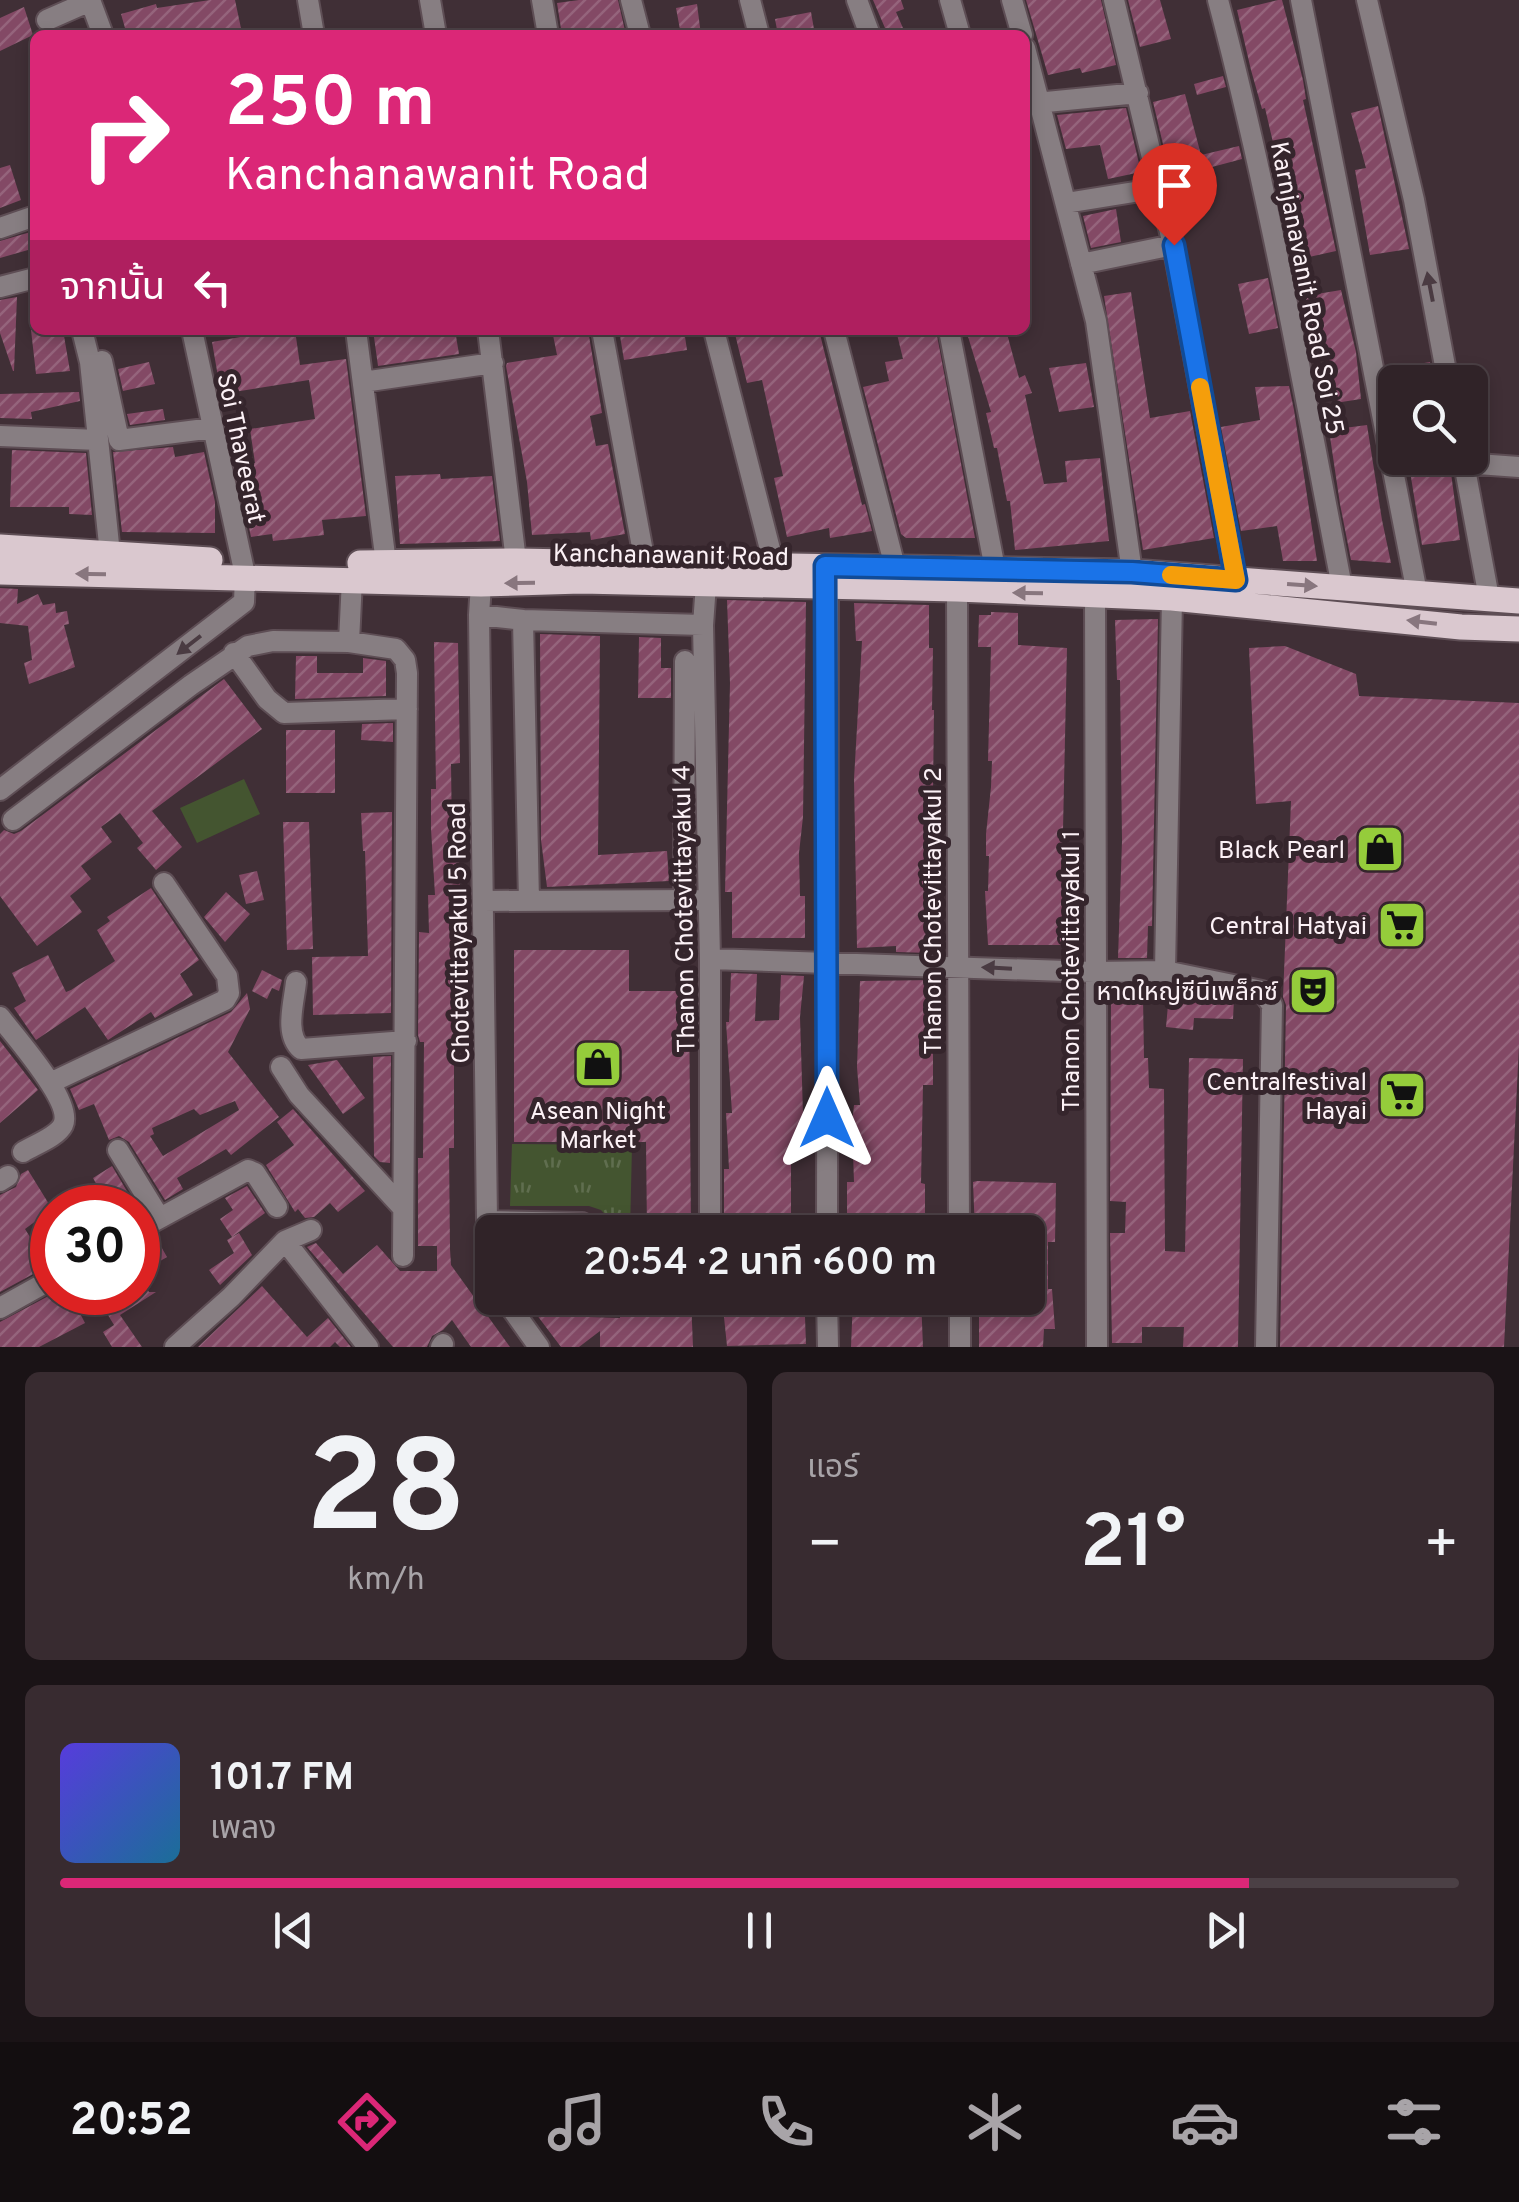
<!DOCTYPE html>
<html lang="th">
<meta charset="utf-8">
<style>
body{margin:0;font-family:Overpass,"Noto Sans Thai",sans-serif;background:#382b30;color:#f1f3f6;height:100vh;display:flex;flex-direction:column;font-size:38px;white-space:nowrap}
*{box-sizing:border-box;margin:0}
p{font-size:32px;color:#a8a4a8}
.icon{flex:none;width:55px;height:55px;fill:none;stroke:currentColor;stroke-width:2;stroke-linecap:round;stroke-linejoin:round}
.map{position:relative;height:1347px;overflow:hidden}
.details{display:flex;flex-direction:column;gap:25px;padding:25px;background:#1a1316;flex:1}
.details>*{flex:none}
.banner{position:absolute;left:30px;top:30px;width:1000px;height:305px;border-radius:15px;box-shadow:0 5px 15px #0003,0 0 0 2px #4b4045;background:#db2777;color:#fff;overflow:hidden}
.fabs{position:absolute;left:1378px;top:365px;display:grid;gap:20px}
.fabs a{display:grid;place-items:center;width:110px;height:110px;border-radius:15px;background:#302328;box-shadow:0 5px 15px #0003,0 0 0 2px #4b4045;font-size:50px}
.speed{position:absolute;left:30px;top:1185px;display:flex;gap:20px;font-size:50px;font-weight:700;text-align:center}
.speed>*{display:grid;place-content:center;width:130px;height:130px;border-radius:50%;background:#302328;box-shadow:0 5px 15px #0003,0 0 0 2px #4b4045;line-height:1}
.speed .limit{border:15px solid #d22;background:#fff;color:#111}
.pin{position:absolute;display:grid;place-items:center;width:85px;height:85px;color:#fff;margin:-102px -42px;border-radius:50% 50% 50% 0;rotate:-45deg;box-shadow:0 0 10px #0007}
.pin .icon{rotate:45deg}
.me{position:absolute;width:110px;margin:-55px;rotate:0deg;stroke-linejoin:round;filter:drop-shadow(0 0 8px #0008)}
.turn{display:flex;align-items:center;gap:35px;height:210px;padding:0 30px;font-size:45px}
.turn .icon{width:130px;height:130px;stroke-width:2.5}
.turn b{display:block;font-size:70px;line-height:85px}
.then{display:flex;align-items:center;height:95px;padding:0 30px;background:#0003;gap:20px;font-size:38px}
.big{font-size:75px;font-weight:600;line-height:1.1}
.details .tile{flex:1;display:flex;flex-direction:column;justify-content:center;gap:15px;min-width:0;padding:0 35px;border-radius:15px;background:#382b30}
.details .dial{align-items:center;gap:0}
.dial b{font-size:130px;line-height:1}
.song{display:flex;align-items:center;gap:30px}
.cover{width:120px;height:120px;border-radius:15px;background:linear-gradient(135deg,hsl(250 70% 55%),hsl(200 70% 35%))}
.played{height:10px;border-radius:5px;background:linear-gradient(90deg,#db2777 85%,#4b4045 85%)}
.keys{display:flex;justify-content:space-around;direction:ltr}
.heat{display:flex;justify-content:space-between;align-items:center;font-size:55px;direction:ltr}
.details .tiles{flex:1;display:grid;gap:25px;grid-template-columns:1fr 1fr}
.tile:last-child{grid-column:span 2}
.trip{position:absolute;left:475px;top:1215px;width:570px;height:100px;border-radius:15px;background:#302328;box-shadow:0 5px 15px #0003,0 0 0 2px #4b4045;font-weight:600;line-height:100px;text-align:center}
.tabs{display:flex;height:160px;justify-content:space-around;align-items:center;background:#130e10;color:#a8a4a8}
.tabs .icon{width:70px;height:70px}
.tabs .current{color:#db2777}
.tabs b{font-size:45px;color:#f1f3f6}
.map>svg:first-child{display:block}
.grass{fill:url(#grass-tufts)}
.pitch{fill:#445530}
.building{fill:url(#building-hatch);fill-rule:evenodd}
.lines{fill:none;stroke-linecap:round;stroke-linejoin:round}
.minor-casing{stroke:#5e4e55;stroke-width:24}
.major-casing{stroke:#5e4e55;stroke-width:29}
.minor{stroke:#877e82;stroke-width:20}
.major{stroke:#dac8cf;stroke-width:25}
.oneway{fill:#4a3b42}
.oneway2{fill:#88767e}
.route-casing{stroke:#114b97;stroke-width:25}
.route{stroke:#1a73e8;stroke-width:18}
.slow{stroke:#f59e0b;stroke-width:18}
.labels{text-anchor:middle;stroke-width:10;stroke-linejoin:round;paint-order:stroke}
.street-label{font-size:25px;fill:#fcf1f6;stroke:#35252c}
.poi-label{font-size:25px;fill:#fcf1f6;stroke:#35252c;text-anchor:end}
</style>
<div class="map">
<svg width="1519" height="1347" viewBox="0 0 1519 1347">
<defs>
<pattern id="grass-tufts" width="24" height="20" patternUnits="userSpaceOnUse" patternTransform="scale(2.5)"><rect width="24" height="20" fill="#445530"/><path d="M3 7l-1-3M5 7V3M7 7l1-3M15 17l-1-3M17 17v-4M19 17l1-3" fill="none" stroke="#606e4f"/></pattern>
<pattern id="building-hatch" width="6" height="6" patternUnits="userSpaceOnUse" patternTransform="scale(2.5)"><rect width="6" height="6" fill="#834965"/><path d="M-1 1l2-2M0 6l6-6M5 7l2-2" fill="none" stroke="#95647c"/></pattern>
</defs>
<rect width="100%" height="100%" fill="#402f36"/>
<path class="grass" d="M512 1144 632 1145 630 1232H621L601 1210 589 1206H510Z"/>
<path class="pitch" d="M244 779 260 814 197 843 180 808Z"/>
<path class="building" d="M210 0H235L242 33 127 35 121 14 156 4 157 8Z
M579 0H618L626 35H562L557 3Z
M873 0H901L904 9 896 12 906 35H888Z
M1026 0H1101L1116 65 1082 73 1080 68 1048 75Z
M1128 0H1160L1171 39 1140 47Z
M1278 0H1282L1303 80 1306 99 1303 100 1336 251 1300 259 1265 108 1262 109 1251 70 1237 10Z
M697 4 701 35H681L676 8Z
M24 7 33 35 0 51V18Z
M811 12 815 35H778L775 19Z
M1223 76 1226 87 1197 95 1194 84Z
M1185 94 1201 155 1239 146 1242 159 1171 178 1153 102Z
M1378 106 1409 249 1370 255 1355 170 1366 168 1351 113Z
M1126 108 1141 172 1108 179 1100 145 1066 149 1057 115Z
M10 165 21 200 0 208V168Z
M1116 209 1121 242 1091 248 1083 216Z
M34 231 35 248 0 258V241Z
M1268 278 1278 328 1249 334 1238 284Z
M1341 290 1356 352 1361 399 1335 403 1327 358 1321 359 1317 339H1313L1305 296Z
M1131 292 1150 418 1190 411 1214 538 1143 550 1104 296Z
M17 297 14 371H13L0 333V300Z
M31 330H63L70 371 36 374Z
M257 330H295L300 365 346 359 366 516 322 520 324 535 273 541 272 534 251 537 236 466 255 463 250 429 315 419 309 380 221 394 212 342 258 334Z
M373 330H455L459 354 378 366Z
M552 330H588L602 413 590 416 596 446 608 444 625 534 591 540 590 532 532 535 527 482 506 366 507 363 557 355Z
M619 330H684L687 350 624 360Z
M734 330H819L862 505 865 504 872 531 830 538 829 528 787 537 774 478 783 476 762 380 747 383Z
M896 330H936L975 538H906L901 534 863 387 889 381 885 362 903 359Z
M966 330H1006L1019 378 1025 375 1032 393 1025 395 1044 484 1067 482 1065 461 1100 458 1109 541 1015 550 1010 501H1007L997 448H994L986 413 991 412Z
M149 362 155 384 123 391 118 369Z
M1430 362 1433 382H1392L1390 369Z
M1086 363 1094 407 1059 412 1049 368Z
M1289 386 1294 410 1317 561H1283L1277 526 1241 531 1221 427 1260 420 1255 387Z
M79 392 80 401 31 412 32 419 0 418V394Z
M163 409 165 420 130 425 127 414Z
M1367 425 1382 520 1391 563 1351 560 1340 504 1329 430Z
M173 447 175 457 204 452 215 502V533L122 532 113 452Z
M12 450 86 453 92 515 69 514V507H10Z
M1449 458 1460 540 1422 545 1408 459Z
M440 474 441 479 492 476 500 541 400 544 395 476Z
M0 588 18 589 17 604 38 594 43 605 55 603 56 613 67 611 69 624 64 625 75 667 29 684 24 663 32 660 28 626 0 623Z
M727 600 806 602 803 817 799 853 800 896H805V938H732V892H725L730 683Z
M854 603 929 605V648H933L932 710H934L931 953 896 952V946L857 948 854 779 862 641H856Z
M991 612 1018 613V645L1067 648 1063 830 1064 907H1069V945H988L985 891H988L989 856H986V834L991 787 992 761H988L991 647H978L979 615H991Z
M1158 619 1152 926H1148L1147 958H1118L1122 841 1120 680H1117L1115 620Z
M540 634 600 636 598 855 667 851 669 881 547 887 541 840Z
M639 637 661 638V668H671V698H638Z
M434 642 458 643 460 763 451 764 452 836H458L460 876V915H454V1148H449L450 1249 451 1265 510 1347H471L452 1320 443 1330 432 1336 427 1347H393L307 1247 316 1243 343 1274 377 1245 400 1271H437V1246H418V1158H423L424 1042H420L418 1035 419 932 429 933 428 895H435L431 829V789H436Z
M1285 646 1356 674 1359 696 1519 703V1046L1504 1347H1280L1286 1005 1283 997 1291 801 1256 804 1249 648Z
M296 656H317V673H363V658L386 661V696L295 699Z
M224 679 262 729 152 811 182 847 156 870 137 848 143 843 120 813 101 827 112 842 81 866 91 879 70 896 82 912 37 946 0 896V834L4 830 14 834 21 831Z
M393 723V742L361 740 362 724Z
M286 730H335V793H286Z
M392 812 391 1013 313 1015 312 957 368 956 365 851H363L361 813Z
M283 822H309L313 949 287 950Z
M257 871 264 900 246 904 239 875Z
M151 888 199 960 180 974 193 995 155 1018 151 1012 108 1040 85 1007 36 1040 14 1008 26 1001 12 973 48 955 66 992 71 990 115 961 97 930 110 921 107 917Z
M226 892 250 914 225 942 204 917Z
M514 950H629V991H689L691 1232H647L646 1142H514Z
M262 970 282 980 279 991 272 988 267 999 252 991Z
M731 973 757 974 755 1021 779 1020 781 975 804 976 800 1017 804 1146H791V1232H724V1169H729L726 1113H732L726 1022H729Z
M933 980V1085H923L921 1183 925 1184V1230L923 1232H847V1182H854L852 1124 854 1105H860L857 1067 860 981Z
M247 993 250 1009 228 1052 279 1117 231 1155 226 1149 177 1178 183 1189 165 1200 129 1142 119 1136 109 1140 94 1104 79 1110 70 1089 231 1012ZM235 1101 239 1110 163 1156 150 1136 154 1134 152 1128 194 1109 200 1115Z
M1169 994 1234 999 1233 1019 1194 1018 1193 1030 1166 1027Z
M1143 996 1144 1058H1148L1149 1088 1164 1089 1165 1251 1185 1252 1189 1058 1243 1059 1238 1347H1183L1184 1327H1142V1343H1112L1110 1233H1125L1126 1202 1110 1201 1111 997Z
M0 1041 38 1090 0 1123Z
M391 1056 390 1163 380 1162 374 1156 373 1057Z
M337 1060 365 1098 343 1114 308 1065Z
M293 1109 365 1191 338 1212 330 1203 314 1217 305 1218 298 1209 295 1212 266 1165 294 1145 277 1122Z
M112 1166 137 1208H90L104 1198 93 1178Z
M28 1170 52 1209 25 1229 48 1266 0 1292V1195L16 1187 21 1174Z
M977 1181 1056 1183 1055 1242H1048V1289H1052L1055 1329H1044L1043 1347H979V1298H1028V1232H975L973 1182Z
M247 1186 265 1213 232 1237 220 1219 233 1210 225 1198Z
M239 1233 252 1255 220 1285 209 1270 234 1253 227 1240Z
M155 1236 167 1257 138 1274 149 1292H156L120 1315 142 1347H112L103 1332 114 1325 94 1292H138V1244Z
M262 1286 307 1337 328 1318 351 1347H340L335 1342 330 1347H198Z
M56 1292H69L85 1323 39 1347H0V1322Z
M524 1298H573L589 1317 620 1318V1298H691L693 1347H600V1331L579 1347H561Z
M722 1298H799V1317H805L806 1344 727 1346Z
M853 1298H921L923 1347H851Z"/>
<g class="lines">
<g class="minor-casing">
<path id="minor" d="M90 0 103 35
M308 0 314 35
M430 0 436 35
M542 0 548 35
M631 0 640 35
M750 0 759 35
M857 0 870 35
M950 0 960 35
M1012 0 1022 35
M1114 0 1173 245 1236 580
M1218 0C1269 193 1304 391 1342 587
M1301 0 1417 593
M1367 0 1414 200 1448 382
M47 20 90 1
M1025 48 1096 321 1132 572
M1026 104 1138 93
M1066 203 1159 188
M0 228 35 216
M1081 264 1173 245
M0 287 35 278
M82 330 90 362 110 554
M356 330 386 563
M488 330 516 561
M602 330 645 563
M714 330 774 565
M834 330 895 567
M949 330 995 569
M102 361 119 440 213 428
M363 382 493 363
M0 436 98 440
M1463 458 1489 598
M1464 463 1519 467
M481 584 479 615 487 1221V1274L492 1281
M706 584 703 625 710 959V1232
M957 589 959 1232
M1095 595 1097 1347
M479 615 523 620 529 901
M523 620 703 625
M349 642 352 579
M234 653 267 699 284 713 407 709
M0 790 244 602 245 575 192 330
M13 820 191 685 248 646 273 641 349 642 396 649 405 660 407 673 403 1256
M684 900 685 661
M483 901 696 900
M710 959 1094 972 1165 971 1262 991 1272 1005 1266 1347
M1165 971 1172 598
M296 982C294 1003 284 1034 301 1049L406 1041
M0 1017C15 1037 74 1102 63 1125 57 1137 34 1145 23 1152
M281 1067 299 1095 402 1207
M50 1083 225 1000 229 993 227 976 164 883
M118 1150 159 1217
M0 1181 8 1176
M487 1221 582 1223 600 1232
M138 1230 248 1170 255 1173 277 1207
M827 1232 828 586
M285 1241 311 1230
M504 1298 539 1347
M827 1298 828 1347
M960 1298V1347
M0 1308 52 1279
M175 1347 231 1297 285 1241 368 1347
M441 1347 443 1344"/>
</g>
<g class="major-casing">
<path id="major" d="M0 547 210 560
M360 563 516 561 1132 572 1519 601
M0 572 481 584 581 581 957 589 1172 598 1461 627 1519 629"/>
</g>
<use href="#minor" class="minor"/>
<use href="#major" class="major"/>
</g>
<defs><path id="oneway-solid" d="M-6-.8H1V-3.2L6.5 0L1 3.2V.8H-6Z" transform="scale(2.5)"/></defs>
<g class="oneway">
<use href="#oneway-solid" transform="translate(1430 287) rotate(-101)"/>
<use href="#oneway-solid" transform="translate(189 645) rotate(142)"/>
<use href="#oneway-solid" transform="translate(997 968) rotate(-177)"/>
</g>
<g class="oneway2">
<use href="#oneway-solid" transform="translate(91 574) rotate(-179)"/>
<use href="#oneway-solid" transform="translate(520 583) rotate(179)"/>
<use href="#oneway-solid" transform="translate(1302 585) rotate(4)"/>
<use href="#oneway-solid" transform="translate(1028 593) rotate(-179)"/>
<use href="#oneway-solid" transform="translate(1422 622) rotate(-173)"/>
</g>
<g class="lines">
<g class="route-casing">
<path id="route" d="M827 1118 825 566 1132 572 1236 580 1174 245"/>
</g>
<use href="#route" class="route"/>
<path class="slow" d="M1171 575 1236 580 1200 387"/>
</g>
<defs>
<g id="shop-square" transform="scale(2.5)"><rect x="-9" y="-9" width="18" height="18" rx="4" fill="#95cc3b" stroke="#35252c"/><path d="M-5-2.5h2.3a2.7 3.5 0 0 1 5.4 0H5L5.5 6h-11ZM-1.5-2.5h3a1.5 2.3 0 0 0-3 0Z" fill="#111"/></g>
<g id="supermarket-square" transform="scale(2.5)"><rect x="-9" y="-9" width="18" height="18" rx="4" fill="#95cc3b" stroke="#35252c"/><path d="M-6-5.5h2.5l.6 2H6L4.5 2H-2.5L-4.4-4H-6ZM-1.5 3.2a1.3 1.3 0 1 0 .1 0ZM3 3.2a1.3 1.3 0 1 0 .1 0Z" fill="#111"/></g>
<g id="theatre-square" transform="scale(2.5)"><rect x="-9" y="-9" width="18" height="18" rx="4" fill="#95cc3b" stroke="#35252c"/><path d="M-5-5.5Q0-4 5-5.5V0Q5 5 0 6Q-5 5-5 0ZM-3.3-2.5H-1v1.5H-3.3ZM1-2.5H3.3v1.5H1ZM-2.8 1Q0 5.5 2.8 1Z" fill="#111"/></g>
</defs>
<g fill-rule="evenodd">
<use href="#shop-square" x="1380" y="849"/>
<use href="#supermarket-square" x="1402" y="925"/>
<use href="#theatre-square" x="1313" y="991"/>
<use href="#shop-square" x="598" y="1064"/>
<use href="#supermarket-square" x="1402" y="1095"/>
</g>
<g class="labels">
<g class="street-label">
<text transform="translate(1308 288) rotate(79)" y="9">Karnjanavanit Road Soi 25</text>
<text transform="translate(242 448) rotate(78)" y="9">Soi Thaveerat</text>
<text transform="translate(671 554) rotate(1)" y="9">Kanchanawanit Road</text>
<text transform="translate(683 909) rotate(-91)" y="9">Thanon Chotevittayakul 4</text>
<text transform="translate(932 911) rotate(-90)" y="9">Thanon Chotevittayakul 2</text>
<text transform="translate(458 933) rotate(-91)" y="9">Chotevittayakul 5 Road</text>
<text transform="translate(1070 971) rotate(-90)" y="9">Thanon Chotevittayakul 1</text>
</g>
<g class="poi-label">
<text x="1345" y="858">Black Pearl</text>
<text x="1367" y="934">Central Hatyai</text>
<text x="1278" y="1000">หาดใหญ่ซีนีเพล็กซ์</text>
<text x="1367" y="1090">Centralfestival<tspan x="1367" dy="29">Hayai</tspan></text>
<text x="598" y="1119" text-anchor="middle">Asean Night<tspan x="598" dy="29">Market</tspan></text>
</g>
</g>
</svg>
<div class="fabs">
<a><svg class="icon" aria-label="search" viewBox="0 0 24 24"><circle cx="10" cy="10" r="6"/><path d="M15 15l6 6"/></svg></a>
</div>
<div class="speed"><div class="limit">30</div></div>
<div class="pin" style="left:1174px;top:245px;background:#d93025"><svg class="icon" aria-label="arrive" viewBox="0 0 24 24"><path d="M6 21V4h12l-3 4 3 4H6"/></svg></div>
<svg class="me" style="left:827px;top:1118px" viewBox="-20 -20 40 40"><path d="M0-17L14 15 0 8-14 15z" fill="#1a73e8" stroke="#fff" stroke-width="4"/></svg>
<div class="trip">20:54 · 2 นาที · 600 m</div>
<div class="banner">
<div class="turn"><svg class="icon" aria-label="right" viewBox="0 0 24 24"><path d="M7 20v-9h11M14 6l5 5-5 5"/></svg><div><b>250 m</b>Kanchanawanit Road</div></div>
<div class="then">จากนั้น<svg class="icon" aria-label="left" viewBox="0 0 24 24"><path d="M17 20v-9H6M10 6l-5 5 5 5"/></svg></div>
</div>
</div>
<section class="details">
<div class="tiles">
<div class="tile dial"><b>28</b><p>km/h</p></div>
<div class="tile"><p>แอร์</p>
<div class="heat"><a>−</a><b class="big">21°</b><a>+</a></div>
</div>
<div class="tile">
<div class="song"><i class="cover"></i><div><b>101.7 FM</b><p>เพลง</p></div></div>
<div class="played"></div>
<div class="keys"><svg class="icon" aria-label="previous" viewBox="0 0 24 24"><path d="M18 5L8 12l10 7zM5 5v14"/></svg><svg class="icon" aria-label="pause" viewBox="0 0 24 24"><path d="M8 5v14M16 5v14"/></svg><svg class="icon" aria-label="next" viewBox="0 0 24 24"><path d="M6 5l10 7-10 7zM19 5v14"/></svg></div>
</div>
</div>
</section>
<nav class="tabs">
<b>20:52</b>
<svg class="icon current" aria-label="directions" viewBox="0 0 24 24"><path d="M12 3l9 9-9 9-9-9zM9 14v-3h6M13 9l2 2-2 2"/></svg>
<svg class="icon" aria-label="music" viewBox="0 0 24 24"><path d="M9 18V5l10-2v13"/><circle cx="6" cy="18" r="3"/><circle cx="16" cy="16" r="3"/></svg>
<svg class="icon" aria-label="phone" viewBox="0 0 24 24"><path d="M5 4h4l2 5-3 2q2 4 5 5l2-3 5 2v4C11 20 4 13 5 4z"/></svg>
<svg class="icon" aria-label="climate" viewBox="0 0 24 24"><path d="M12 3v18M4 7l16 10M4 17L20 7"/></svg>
<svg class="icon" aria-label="car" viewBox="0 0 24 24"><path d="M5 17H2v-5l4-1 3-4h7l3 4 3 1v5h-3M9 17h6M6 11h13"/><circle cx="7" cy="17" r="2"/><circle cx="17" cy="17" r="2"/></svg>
<svg class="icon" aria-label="filters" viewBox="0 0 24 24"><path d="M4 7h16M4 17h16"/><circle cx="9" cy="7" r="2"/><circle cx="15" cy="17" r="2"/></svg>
</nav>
